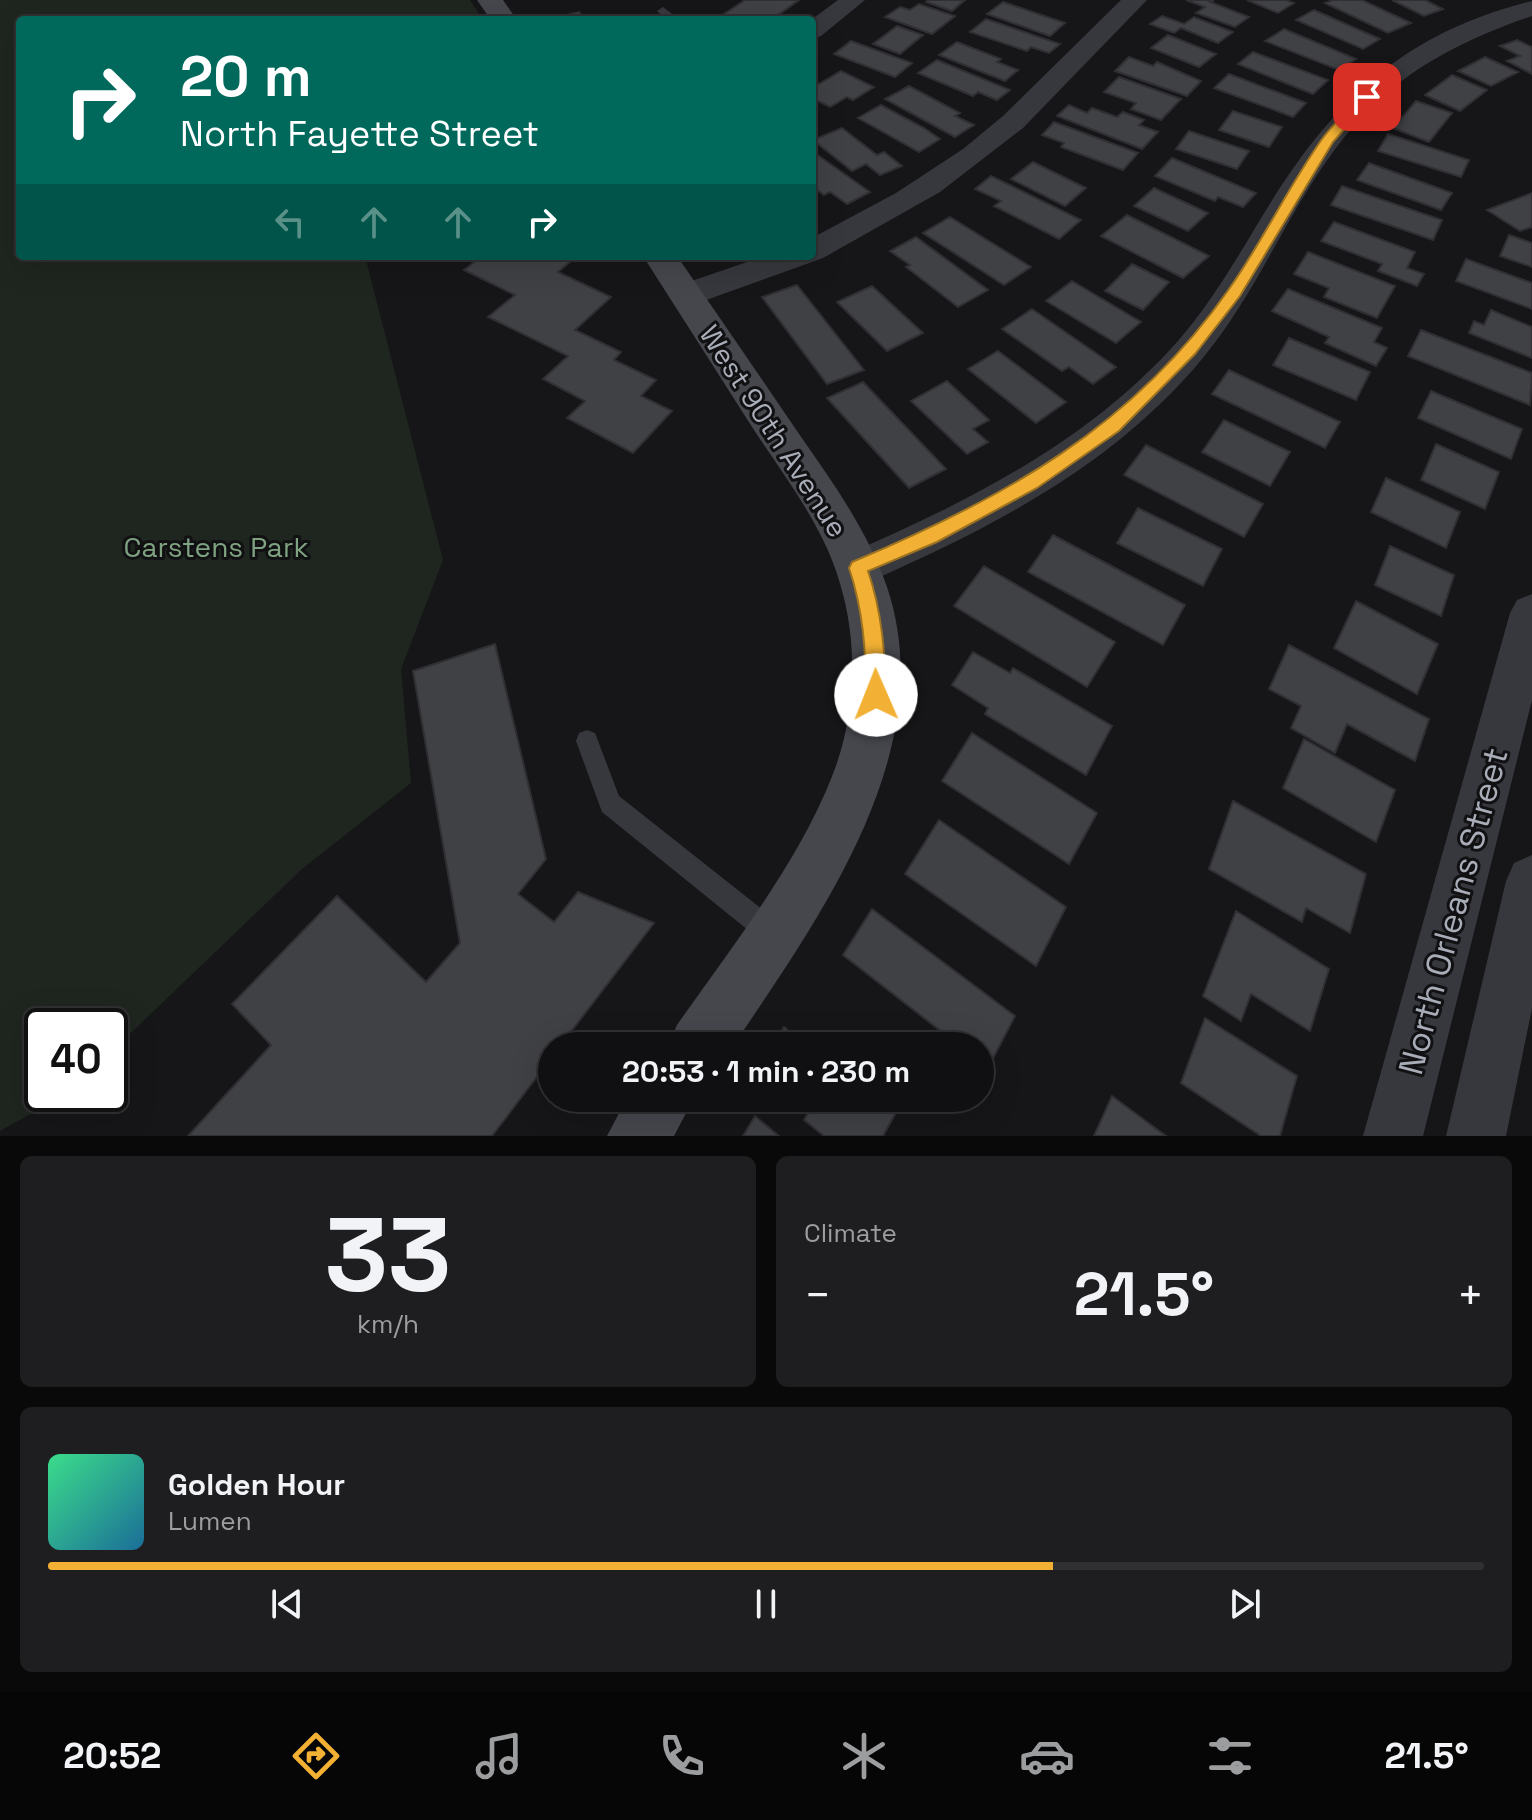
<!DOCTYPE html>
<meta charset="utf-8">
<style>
body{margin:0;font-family:"Space Grotesk",sans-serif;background:#1e1e20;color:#f1f3f6;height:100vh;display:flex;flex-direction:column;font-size:30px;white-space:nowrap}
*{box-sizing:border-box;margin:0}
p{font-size:26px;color:#9c9d9f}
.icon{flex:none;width:44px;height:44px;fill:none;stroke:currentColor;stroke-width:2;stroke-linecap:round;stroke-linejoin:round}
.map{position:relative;height:1136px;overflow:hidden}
.panel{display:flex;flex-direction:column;gap:20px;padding:20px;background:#09090a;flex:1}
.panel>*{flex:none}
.top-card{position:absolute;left:16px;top:16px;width:800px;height:244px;border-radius:8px;box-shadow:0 8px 32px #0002,0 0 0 2px #303032;background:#00695c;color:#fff;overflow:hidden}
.speed{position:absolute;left:24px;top:1008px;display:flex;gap:16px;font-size:40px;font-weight:700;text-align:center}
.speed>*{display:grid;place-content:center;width:104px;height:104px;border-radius:50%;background:#101012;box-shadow:0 8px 32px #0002,0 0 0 2px #303032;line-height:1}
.speed .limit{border:4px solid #111;border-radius:12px;background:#fff;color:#111}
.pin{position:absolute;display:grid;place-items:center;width:68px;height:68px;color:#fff;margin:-34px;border-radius:16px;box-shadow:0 4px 12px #0006}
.me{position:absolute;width:88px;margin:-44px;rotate:359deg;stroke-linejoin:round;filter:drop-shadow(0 0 6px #0008)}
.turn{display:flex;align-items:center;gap:28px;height:168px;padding:0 32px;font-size:36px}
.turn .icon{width:104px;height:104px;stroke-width:2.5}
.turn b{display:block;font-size:56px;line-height:68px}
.lanes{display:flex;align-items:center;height:76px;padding:0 32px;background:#0003;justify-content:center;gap:40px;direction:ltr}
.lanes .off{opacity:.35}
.big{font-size:60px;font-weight:700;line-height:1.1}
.panel .card{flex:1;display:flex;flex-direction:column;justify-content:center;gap:12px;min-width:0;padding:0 28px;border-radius:12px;background:#1e1e20}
.panel .dial{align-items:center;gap:0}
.dial b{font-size:104px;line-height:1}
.song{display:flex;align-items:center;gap:24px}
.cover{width:96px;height:96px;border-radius:12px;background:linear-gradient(135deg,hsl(150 70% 55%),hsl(200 70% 35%))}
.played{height:8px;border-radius:4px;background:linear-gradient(90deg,#f2b134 70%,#303032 70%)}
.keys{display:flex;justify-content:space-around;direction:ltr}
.heat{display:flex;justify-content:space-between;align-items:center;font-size:44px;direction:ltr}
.panel .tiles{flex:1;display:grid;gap:20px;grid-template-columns:1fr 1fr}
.card:last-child{grid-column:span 2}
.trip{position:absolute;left:538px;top:1032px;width:456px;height:80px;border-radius:40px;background:#101012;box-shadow:0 8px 32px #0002,0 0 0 2px #303032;font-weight:700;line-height:80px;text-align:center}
.tab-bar{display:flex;height:128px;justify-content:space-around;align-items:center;background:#060607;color:#9c9d9f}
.tab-bar .icon{width:56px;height:56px}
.tab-bar .current{color:#f2b134}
.tab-bar b{font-size:36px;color:#f1f3f6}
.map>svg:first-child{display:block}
.green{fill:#1e261f}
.building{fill:#404145;stroke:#303034;stroke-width:2}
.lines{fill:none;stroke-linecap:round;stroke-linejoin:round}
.lane{fill:#37383d;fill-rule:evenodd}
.street{fill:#37383d;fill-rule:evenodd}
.secondary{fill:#45474d;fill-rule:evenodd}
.route{fill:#f2b134;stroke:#9d7322;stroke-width:2}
.labels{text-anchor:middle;stroke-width:6;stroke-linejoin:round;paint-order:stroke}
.street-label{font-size:28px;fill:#a8adb8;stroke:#111113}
.park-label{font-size:28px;fill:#7fa381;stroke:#111113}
.near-street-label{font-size:34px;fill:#a8adb8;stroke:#111113}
</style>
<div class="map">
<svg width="1532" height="1136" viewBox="0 0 1532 1136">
<rect width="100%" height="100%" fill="#161618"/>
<path class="green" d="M0 0H470L483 20H20V256H365L443 560 401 669 411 783 302 869 110 1053V1026H42V1094H67L0 1131Z"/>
<path class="building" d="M745 0H799L771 20H715Z
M928 0H965L952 11 926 2Z
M1186 0H1214L1210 2 1249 17 1235 27 1196 13 1205 7Z
M1247 0H1286L1294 3 1278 13Z
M1333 0H1362L1411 23 1388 33 1325 3Z
M1392 0H1425L1443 9 1424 16Z
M1003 2 1065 23 1050 36 987 14Z
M919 4 955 16 932 34 885 17 900 7 910 10Z
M1314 10 1380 39 1363 49 1296 20Z
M579 12 585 20 549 19Z
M1162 16 1184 24 1194 17 1233 32 1218 43 1181 28 1174 33 1150 24Z
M986 19 1060 44 1049 53 1031 47 1027 51 970 32Z
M897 26 923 35 900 54 873 44Z
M1284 29 1356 59 1339 70 1265 41Z
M1168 35 1216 54 1199 67 1151 48Z
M1517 40 1532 47V74L1507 61 1520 56 1500 46Z
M851 41 912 63 895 77 834 54Z
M957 42 1001 59 997 62 1018 70 1005 81 939 55Z
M1253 52 1328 80 1313 94 1238 64Z
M1129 57 1153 66 1157 62 1201 81 1187 96 1115 71Z
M1485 57 1518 72 1491 86 1458 71Z
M937 60 1010 90 997 100 978 92 973 96 918 73Z
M841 71 874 87 853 100 847 97 830 107 812 98V88Z
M1229 74 1306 103 1293 117 1214 88Z
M1452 75 1487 90 1460 111 1425 95Z
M1119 77 1181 99 1161 120 1131 109 1136 103 1104 92Z
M909 86 960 113 955 116 974 125 955 137 885 99Z
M1416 101 1452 113 1429 142 1393 128Z
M881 105 924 128 940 139 919 152 858 118Z
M1069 105 1087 113 1092 108 1117 117 1123 112 1144 120 1139 125 1158 132 1142 149 1057 116Z
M1233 111 1282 127 1269 147 1219 130Z
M1054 122 1138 153 1123 170 1061 147 1064 143 1042 135Z
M842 128 877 155 884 152 902 166 880 175 866 164 852 171 813 140Z
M1189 131 1249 151 1237 169 1176 149Z
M1388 134 1469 160 1461 177 1378 151Z
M812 151 870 192 847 204 830 192 824 195 812 186Z
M1172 158 1256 193 1243 207 1218 197 1215 201 1155 176Z
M1033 162 1086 188 1065 206 1011 179Z
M1369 163 1452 193 1441 210 1357 180Z
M991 176 1081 220 1059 239 994 206 1001 201 975 189Z
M1342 186 1442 220 1433 240 1331 205Z
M1154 188 1208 213 1188 231 1134 206Z
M1532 193V227L1520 231 1487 210Z
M1127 215 1209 256 1183 278 1101 236Z
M950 217 1031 267 1004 285 923 233Z
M1334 222 1415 252 1407 268 1424 274 1417 286 1378 271 1382 264 1321 241Z
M1509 235 1532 243V267L1500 256Z
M916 237 988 290 958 307 906 267 910 265 890 251Z
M1308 252 1395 286 1377 318 1324 297 1329 288 1294 274Z
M482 256H577L558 272 611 297 575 330 621 352 614 360 656 380 641 396 672 411 633 453 567 418 585 401 543 379 568 356 488 317 515 295 464 270Z
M1466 259 1532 283V309L1456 281Z
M1132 264 1169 282 1143 310 1105 291Z
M1072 281 1141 322 1116 343 1046 301Z
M797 285 864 370 827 384 762 297Z
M872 286 923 333 887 351 837 302Z
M1288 289 1382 328 1374 342 1387 348 1376 366 1325 343 1329 337 1272 311Z
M1032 309 1116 367 1093 384 1069 367 1062 371 1002 329Z
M1491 310 1532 327V358L1469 333 1474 321 1484 325Z
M1421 330 1532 373 1530 405 1408 356Z
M1289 338 1370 372 1356 400 1273 365Z
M998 351 1066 402 1036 423 968 369Z
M1229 370 1340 422 1325 448 1212 394Z
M947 381 989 420 973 429 988 442 967 454 911 401Z
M863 382 946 469 909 488 827 398Z
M1431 391 1522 429 1511 459 1418 418Z
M1224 420 1290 452 1270 486 1202 452Z
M1436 444 1499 472 1485 509 1421 480Z
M1146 445 1263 504 1244 537 1124 475Z
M1386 478 1460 512 1446 548 1371 512Z
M1138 508 1222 549 1203 586 1117 543Z
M1053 535 1185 605 1163 645 1028 572Z
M1390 546 1454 575 1441 616 1375 585Z
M984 566 1115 642 1087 687 954 606Z
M1356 601 1438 644 1417 694 1334 648Z
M495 644 546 859 518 894 554 922 578 892 654 923 560 1046H552V1057L492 1136H188L271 1045 232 1004 337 896 426 982 460 943 413 671Z
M1289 645 1429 719 1415 761 1347 724 1335 753 1291 728 1301 706 1269 689Z
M973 652 1010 673 1013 668 1112 726 1086 775 985 714 988 708 952 685Z
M972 733 1097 813 1069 864 942 781Z
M1304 739 1395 790 1376 842 1283 788Z
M1233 801 1366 874 1350 933 1306 908 1302 922 1209 869Z
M939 820 1066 907 1036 966 905 874Z
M872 909 1015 1016 988 1068 980 1061V1046H960L843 955Z
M1236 911 1329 969 1310 1031 1251 994 1241 1021 1203 996Z
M1205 1018 1297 1076 1280 1136H1261L1181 1083Z
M784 1027 807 1046H772Z
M1112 1096 1166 1136H1094Z
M817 1098H900L903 1100 883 1136H824L804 1120Z
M755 1116 779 1136H743Z"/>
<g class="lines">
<path class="lane" d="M663 7 680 20H667L657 11Z
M587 730 595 733 619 796 782 925 786 934 782 943 773 947 764 943 602 812 576 741 579 733Z"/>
<path class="street" d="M838 0H865L821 36 812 39 811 20Z
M1121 0H1147L1023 128 940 192 823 258 698 303 686 306 674 303 669 295 674 287 765 256H812V238L896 193 963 149 1003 116Z
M1532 1V16C1477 35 1422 60 1379 100 1301 171 1269 279 1202 359 1115 464 995 526 873 580L858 586 843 580 837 568 843 556C966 503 1087 443 1177 342 1214 300 1242 249 1271 202 1337 97 1409 31 1532 1Z
M1532 594V700L1423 1136H1363L1510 613 1517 600Z
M1532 855V1008L1506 1136H1446L1506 881 1514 863Z"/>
<path class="secondary" d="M477 0H503L517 20H491Z
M643 256H677C717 314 757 372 797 431 831 480 867 529 887 587 942 750 819 918 733 1046H668L677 1025C732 946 795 868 831 779 863 700 859 607 819 532 801 497 776 463 754 430 717 372 680 314 643 256Z
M627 1098H694L674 1136H607Z"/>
</g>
<path class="route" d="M1362 94 1373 97 1333 142 1240 296 1195 354 1119 431 1037 488 937 542 868 571C882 612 885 652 886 695L883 701 876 704 869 701 866 695C866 650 863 610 849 568L852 562C1003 499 1133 427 1229 289 1263 241 1288 187 1322 139 1334 123 1349 109 1362 94Z"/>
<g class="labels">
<g class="street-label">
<text transform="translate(774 431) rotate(57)" y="10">West 90th Avenue</text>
</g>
<g class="park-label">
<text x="216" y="557">Carstens Park</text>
</g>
<g class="near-street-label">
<text transform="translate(1453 911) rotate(-75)" y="12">North Orleans Street</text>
</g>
</g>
</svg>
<div class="speed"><div class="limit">40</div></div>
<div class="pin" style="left:1367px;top:97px;background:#d93025"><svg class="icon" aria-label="arrive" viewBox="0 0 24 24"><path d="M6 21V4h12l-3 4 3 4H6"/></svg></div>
<svg class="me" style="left:876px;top:695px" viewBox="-20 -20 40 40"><circle r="19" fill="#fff"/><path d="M0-13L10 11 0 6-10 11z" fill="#f2b134"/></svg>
<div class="trip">20:53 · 1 min · 230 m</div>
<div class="top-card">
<div class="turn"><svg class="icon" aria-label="right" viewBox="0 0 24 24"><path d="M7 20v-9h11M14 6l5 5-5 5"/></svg><div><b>20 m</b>North Fayette Street</div></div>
<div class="lanes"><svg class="icon off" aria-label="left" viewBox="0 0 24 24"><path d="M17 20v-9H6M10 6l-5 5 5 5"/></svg><svg class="icon off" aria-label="ahead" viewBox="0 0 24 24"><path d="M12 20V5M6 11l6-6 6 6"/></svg><svg class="icon off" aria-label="ahead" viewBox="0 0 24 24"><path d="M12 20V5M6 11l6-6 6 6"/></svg><svg class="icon" aria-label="right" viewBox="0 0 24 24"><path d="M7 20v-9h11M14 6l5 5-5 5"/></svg></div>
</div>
</div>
<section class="panel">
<div class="tiles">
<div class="card dial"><b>33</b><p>km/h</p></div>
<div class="card"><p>Climate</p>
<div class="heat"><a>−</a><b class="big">21.5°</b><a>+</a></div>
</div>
<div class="card">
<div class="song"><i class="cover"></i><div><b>Golden Hour</b><p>Lumen</p></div></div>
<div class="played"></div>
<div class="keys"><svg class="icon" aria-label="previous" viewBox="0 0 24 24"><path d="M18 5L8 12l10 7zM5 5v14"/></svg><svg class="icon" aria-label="pause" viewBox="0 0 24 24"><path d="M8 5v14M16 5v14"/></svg><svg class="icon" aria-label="next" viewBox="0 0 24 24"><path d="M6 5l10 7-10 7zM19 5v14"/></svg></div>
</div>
</div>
</section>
<nav class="tab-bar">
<b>20:52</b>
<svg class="icon current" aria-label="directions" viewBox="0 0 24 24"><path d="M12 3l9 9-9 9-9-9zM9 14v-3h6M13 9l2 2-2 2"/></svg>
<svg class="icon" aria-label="music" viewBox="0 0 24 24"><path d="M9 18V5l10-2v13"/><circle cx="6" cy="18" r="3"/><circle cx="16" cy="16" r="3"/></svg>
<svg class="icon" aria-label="phone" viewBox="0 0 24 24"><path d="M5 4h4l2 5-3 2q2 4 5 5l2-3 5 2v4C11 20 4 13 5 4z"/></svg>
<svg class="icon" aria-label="climate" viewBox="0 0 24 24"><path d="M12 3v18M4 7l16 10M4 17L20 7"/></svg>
<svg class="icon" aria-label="car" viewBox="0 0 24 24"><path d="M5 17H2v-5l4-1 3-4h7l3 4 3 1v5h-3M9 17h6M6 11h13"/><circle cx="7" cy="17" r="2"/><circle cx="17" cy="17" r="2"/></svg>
<svg class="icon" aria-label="filters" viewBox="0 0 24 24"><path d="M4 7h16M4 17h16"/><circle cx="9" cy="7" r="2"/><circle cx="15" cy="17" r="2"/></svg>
<b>21.5°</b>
</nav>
